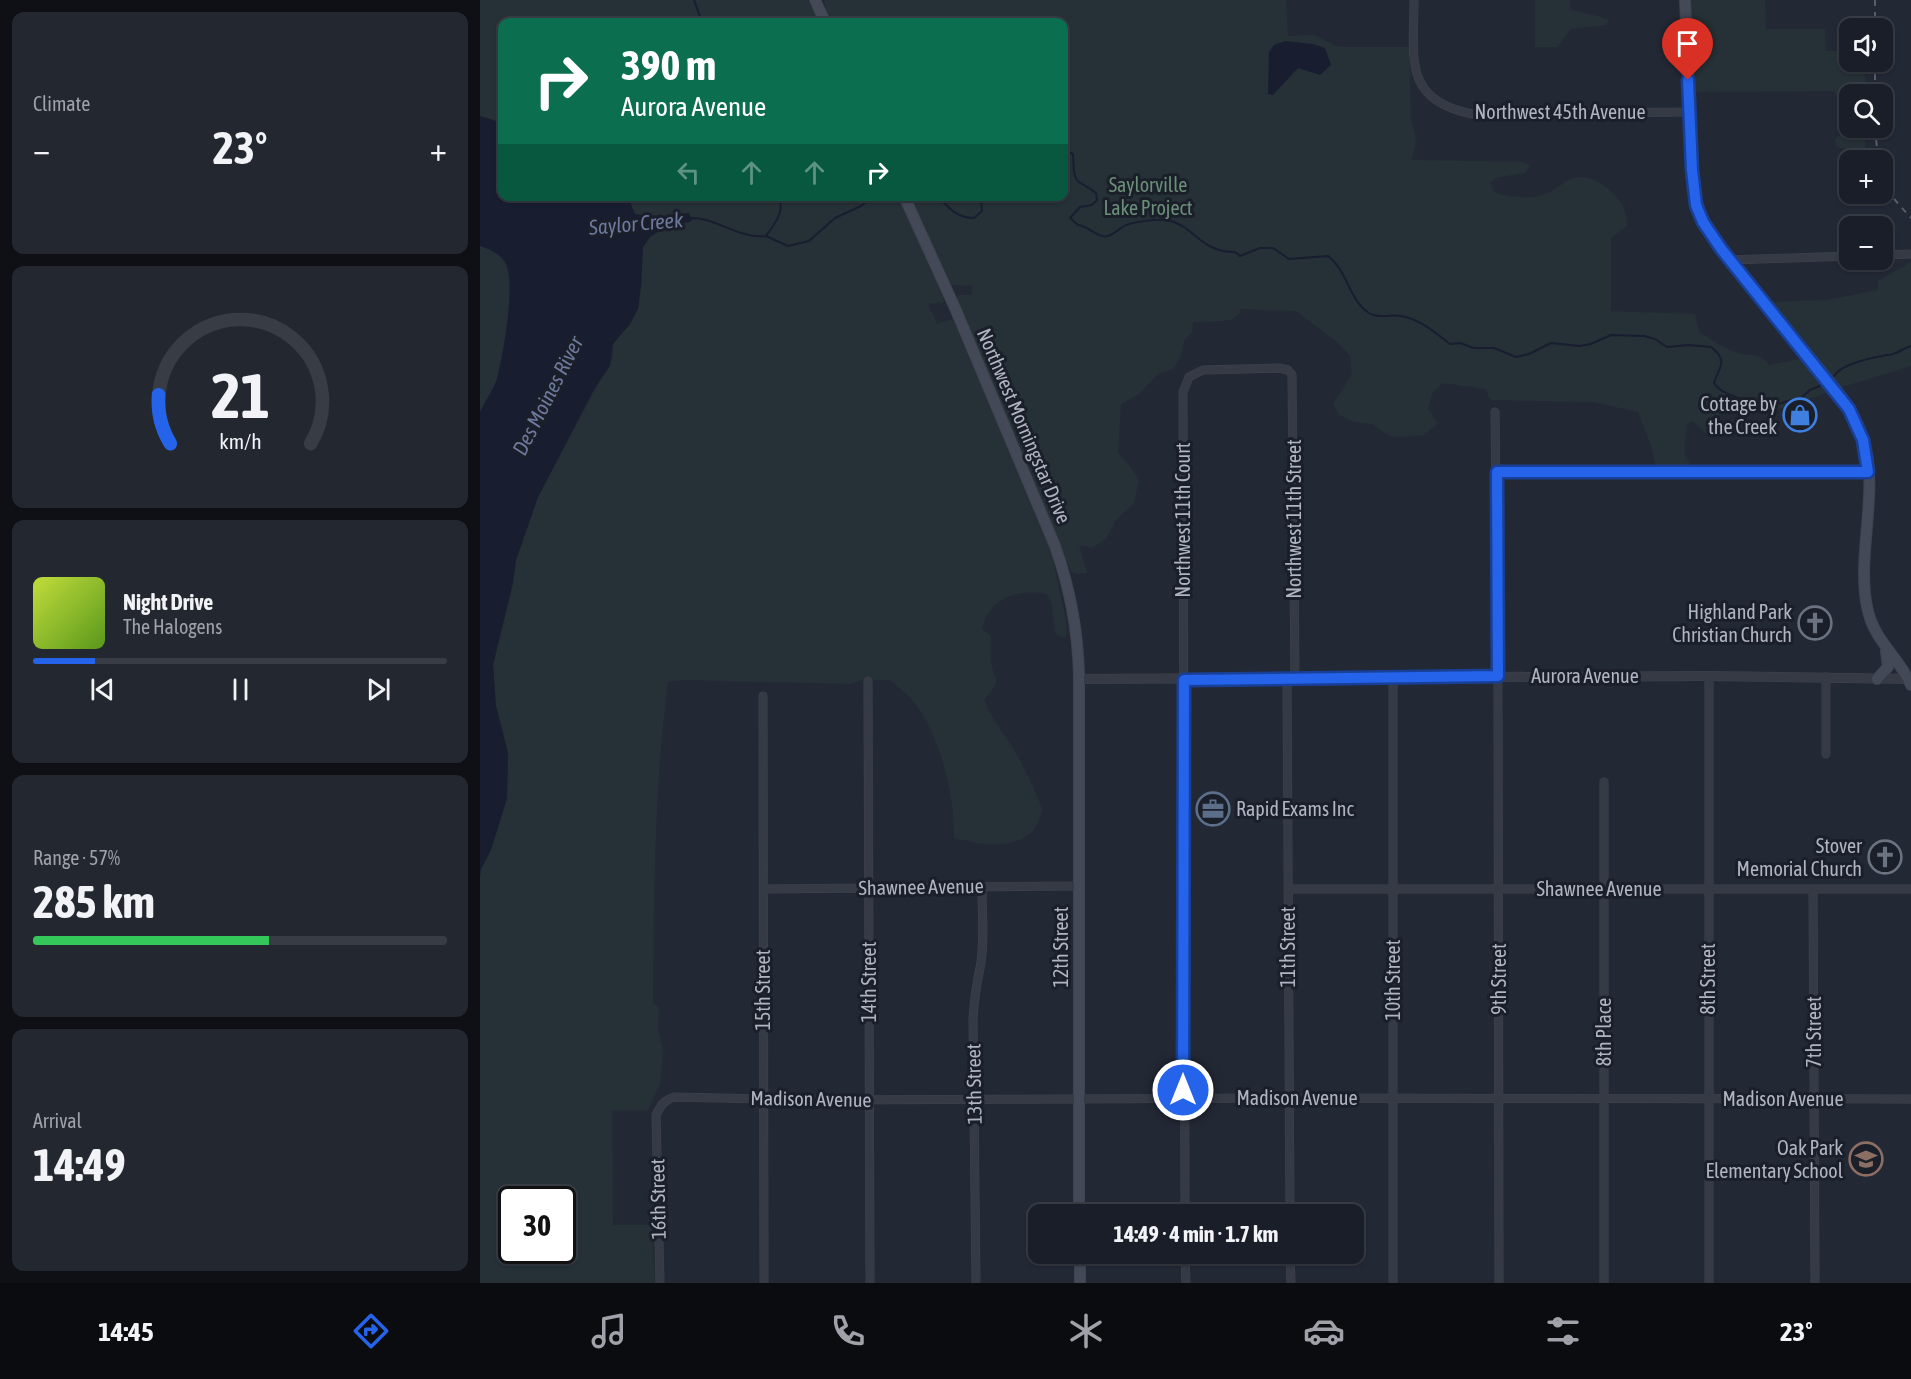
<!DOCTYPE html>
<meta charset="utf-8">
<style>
body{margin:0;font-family:"Asap Condensed",sans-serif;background:#232730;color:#f1f3f6;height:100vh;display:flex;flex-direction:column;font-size:22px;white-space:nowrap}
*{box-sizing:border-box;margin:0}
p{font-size:20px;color:#9fa2a8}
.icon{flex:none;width:33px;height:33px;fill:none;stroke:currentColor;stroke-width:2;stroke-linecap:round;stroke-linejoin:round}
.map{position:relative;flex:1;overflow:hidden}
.drawer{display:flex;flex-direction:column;gap:12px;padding:12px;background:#0e1016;width:480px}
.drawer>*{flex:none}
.top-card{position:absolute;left:18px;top:18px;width:570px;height:183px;border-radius:12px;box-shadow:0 2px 4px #0004,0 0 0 2px #383c45;background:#0b6e4f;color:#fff;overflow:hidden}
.tools{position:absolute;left:1359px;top:18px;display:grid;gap:12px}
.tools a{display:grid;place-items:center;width:54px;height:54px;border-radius:12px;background:#1a1e28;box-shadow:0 2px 4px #0004,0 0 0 2px #383c45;font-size:30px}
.speed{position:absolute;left:18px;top:1186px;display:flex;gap:12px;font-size:30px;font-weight:700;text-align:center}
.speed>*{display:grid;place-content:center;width:78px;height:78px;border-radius:50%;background:#1a1e28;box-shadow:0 2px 4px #0004,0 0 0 2px #383c45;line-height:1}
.speed .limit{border:3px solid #111;border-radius:9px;background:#fff;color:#111}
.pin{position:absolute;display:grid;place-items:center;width:51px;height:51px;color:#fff;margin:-62px -26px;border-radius:50% 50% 50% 0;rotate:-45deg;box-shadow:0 0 6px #0007}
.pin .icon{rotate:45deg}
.me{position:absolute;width:66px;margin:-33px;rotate:0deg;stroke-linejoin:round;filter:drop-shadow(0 0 4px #0008)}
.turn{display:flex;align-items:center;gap:21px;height:126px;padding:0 24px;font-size:27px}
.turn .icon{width:78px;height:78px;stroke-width:2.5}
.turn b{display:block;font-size:42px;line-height:51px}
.lanes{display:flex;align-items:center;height:57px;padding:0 24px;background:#0003;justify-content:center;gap:30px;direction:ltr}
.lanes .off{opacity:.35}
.big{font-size:45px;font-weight:700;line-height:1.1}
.drawer .card{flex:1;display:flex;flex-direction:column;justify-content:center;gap:9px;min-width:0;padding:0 21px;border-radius:12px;background:#232730}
.drawer .dial{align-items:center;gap:0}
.dial svg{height:156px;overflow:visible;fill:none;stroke:#383c45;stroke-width:7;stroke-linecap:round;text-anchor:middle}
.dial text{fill:#f1f3f6;stroke:none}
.song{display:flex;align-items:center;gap:18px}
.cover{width:72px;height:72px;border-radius:9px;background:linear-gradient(135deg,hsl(70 70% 55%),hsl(90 70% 35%))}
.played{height:6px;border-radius:3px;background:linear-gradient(90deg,#2563eb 15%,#383c45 15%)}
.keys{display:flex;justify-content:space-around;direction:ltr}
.heat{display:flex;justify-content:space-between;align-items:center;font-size:33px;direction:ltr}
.charge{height:9px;border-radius:4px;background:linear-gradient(90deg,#34c759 57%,#383c45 0)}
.trip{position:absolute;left:548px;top:1204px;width:336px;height:60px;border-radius:12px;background:#1a1e28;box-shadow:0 2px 4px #0004,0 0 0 2px #383c45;font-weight:700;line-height:60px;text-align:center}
.dock{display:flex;height:96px;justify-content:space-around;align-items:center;background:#0a0c10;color:#9fa2a8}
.dock .icon{width:42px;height:42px}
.dock .on{color:#2563eb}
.dock b{font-size:27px;color:#f1f3f6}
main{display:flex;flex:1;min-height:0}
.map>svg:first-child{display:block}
.green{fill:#253136;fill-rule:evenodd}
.water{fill:#181e30}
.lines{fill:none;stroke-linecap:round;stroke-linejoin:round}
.stream{stroke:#181e30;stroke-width:2}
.minor-casing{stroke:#3f434f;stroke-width:9}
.tertiary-casing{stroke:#3f434f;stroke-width:10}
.secondary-casing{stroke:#3f434f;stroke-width:12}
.minor{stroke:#363a45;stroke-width:8}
.tertiary{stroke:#363a45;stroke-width:9}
.secondary{stroke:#444958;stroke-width:10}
.rail{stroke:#585d6c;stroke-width:2;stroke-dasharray:6 6;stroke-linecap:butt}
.route-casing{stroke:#184099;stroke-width:15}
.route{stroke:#2563eb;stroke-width:10}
.labels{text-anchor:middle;stroke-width:6;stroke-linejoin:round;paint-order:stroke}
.street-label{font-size:20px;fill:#b0b4c2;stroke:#1b1f2a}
.park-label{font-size:20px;fill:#6b8f79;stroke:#1b1f2a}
.poi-label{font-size:20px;fill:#b0b4c2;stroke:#1b1f2a;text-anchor:end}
.water-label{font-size:21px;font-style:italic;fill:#6d7a9d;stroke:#1b1f2a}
</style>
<main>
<section class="drawer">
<div class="card"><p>Climate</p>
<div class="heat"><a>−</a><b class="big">23°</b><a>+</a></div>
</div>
<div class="card dial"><svg viewBox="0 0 100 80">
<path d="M14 69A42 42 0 1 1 86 69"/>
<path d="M14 69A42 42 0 0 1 8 44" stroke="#2563eb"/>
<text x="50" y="56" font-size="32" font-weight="700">21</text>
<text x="50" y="72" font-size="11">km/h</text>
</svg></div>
<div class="card">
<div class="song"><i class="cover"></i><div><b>Night Drive</b><p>The Halogens</p></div></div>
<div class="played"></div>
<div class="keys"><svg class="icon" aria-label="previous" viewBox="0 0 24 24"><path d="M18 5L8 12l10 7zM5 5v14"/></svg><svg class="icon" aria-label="pause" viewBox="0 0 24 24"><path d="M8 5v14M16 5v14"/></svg><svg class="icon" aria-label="next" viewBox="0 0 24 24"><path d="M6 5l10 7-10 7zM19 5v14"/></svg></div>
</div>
<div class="card"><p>Range · 57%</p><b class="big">285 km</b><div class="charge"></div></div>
<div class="card"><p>Arrival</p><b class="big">14:49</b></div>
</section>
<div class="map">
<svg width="1431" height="1283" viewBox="0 0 1431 1283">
<rect width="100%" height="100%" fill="#232835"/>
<path class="green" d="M0 0H328L338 22H22V123L0 116Z
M344 0H806L808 36 834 35 858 47H929L931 120 936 140 932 160 1043 162 1050 166 1045 173 1015 178 1010 183 1015 193C1036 198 1056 201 1075 189 1083 184 1090 177 1100 177 1121 176 1150 204 1147 226L1131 238V311L1215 314 1219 332C1231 339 1245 349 1259 353 1271 357 1281 352 1289 365L1323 358 1349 392 1307 407 1292 410 1242 407C1236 416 1241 427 1234 437L1225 433 1213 421 1207 423 1204 453 1211 466 1176 467 1171 445 1158 412 1113 402 1012 400 1008 396 1006 389 963 383 953 392 948 408 958 424 943 435 919 437 909 436 892 424 874 422 859 415 853 404 872 374 870 356 857 342 816 311 759 309 761 313 753 319 743 321 713 322 712 332 704 341 701 357 693 369 678 374 658 395 641 404 638 453 650 466 659 480 654 503 636 520 626 539 612 548 599 545 607 573 597 574 591 572 547 462 476 299 478 295H492V286L471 285 430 197 584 196V22H351L346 12Z
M1055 0H1090V9C1103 14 1118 14 1129 21L1126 25 1091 29 1077 47H1055Z
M1209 0H1285L1286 29H1345L1346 51H1369L1370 62H1385V94H1370V128H1385V155L1356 147 1355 139 1366 131 1364 114 1354 91 1212 92Z
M408 196 410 201 420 199 465 302 448 304 457 324 473 319 572 555 587 625 586 637H581L575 633 571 602 567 594C538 588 508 599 502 629L511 636C511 644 510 653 511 661 514 684 524 677 504 700 511 717 521 730 531 745 544 766 554 788 563 810 560 816 557 827 552 832 531 851 500 844 474 838 475 797 461 740 437 706 430 696 419 688 410 680H381L371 684 205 680 188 682C174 789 174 897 173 1004L179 1007 178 1028 183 1054 180 1084 168 1110H132L133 1225H172L175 1283H0V876L1 869 11 850 27 798 28 753 16 706 13 665 33 583 36 560 58 497 132 358 133 344 161 287 163 247 170 237 208 213C190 217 173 220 155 214L148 197ZM32 1200H82V1251H32Z
M0 246C10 249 21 254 26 264 36 283 23 357 17 379 13 390 5 402 0 412Z
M1431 262V366L1366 386 1359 388 1319 336 1287 302 1346 300 1398 290V281Z"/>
<path class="water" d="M805 41 833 44 845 48 851 65 840 75 818 68 793 95 788 94 789 52 794 45Z
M0 116 22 123V196L148 197 155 214 178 218 209 213 212 221 182 229 170 237 163 247 161 287 158 309 150 324 133 344 130 366 114 389 58 497 36 560 33 583 13 665 16 706 28 753 27 798 11 850 1 869 0 876V412C5 402 13 390 17 379 23 357 36 283 26 264 21 254 10 249 0 246Z"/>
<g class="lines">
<path class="stream" d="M214 0 222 22
M584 150 593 154C594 162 592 177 599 182 605 186 610 188 616 193L617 200 612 205 600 207 590 218 598 225C609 226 618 239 628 236 634 234 639 229 644 226 651 222 677 219 685 220 713 223 720 253 755 252L760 256 780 248H793L809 259 848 256C868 271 868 299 889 313 898 319 911 314 921 316 940 319 956 333 970 344L980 343 994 348H1014L1036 357 1049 354 1071 343 1099 346 1111 344 1131 335 1164 336 1175 339 1187 347 1209 345 1231 347C1249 361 1239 367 1234 383 1243 398 1286 406 1302 403 1309 401 1314 398 1321 398L1330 390 1342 385
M458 196C469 209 478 218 494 218L502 211 501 196
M208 218C235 216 257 239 286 236
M286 236 308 246 329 241 355 218 381 206 393 196
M286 236C295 223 305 212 299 196
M1354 376C1363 362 1398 357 1413 354 1419 352 1425 348 1431 346"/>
<g class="minor-casing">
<path id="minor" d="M934 0C934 57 922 100 992 114L1210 112
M1402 255 1431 254
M1250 260 1370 256
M1015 412 1018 676 1019 1283
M1017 472H1388
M913 676V1283
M1229 676V1283
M1346 677V754
M807 678 810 1215
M388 681 390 1283
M283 696 284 1283
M1124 782V1283
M283 889 598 886
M808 889H1431
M1333 889 1335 1283
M705 1215 703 392 709 377 723 370 799 368 808 370 812 375 815 678
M705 1254 706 1283
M810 1254 811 1283
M180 1283 176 1115C181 1105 184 1100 194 1097L335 1100 809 1098 1431 1099
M496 1283 493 1020C494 1002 496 986 500 968 505 942 502 913 502 887"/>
</g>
<g class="tertiary-casing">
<path id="tertiary" d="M599 679 1229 676 1431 679"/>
</g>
<g class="secondary-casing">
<path id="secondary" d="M335 0 345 22
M1205 0 1213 184 1220 215 1234 240C1262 276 1291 311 1320 346 1342 373 1370 401 1382 435 1401 488 1376 552 1387 607 1394 642 1418 655 1431 685
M424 196 475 308 575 546C590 588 598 632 599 676V1215
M1397 679 1408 667 1406 651
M600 1254V1283"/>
</g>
<use href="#minor" class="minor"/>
<use href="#tertiary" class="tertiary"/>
<use href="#secondary" class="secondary"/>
<path class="rail" d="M1395 0V28
M1395 62V94
M1395 128 1398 160
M1402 178 1415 200 1431 218"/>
</g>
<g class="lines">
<g class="route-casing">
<path id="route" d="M703 1090 704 680 1018 676 1017 472H1388L1383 440 1369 409 1242 250 1223 222 1216 205 1212 170 1208 80"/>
</g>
<use href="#route" class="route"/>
</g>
<defs>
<g id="shop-ring" transform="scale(1.725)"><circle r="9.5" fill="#1b1f2a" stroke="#3f7fe0" stroke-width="1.5"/><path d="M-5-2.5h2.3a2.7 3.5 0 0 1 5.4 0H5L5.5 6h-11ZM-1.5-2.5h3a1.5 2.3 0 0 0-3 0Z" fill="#3f7fe0"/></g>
<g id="church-ring" transform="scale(1.725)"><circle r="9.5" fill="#1b1f2a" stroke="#6b7280" stroke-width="1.5"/><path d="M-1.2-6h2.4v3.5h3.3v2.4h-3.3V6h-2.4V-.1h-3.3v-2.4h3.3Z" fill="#6b7280"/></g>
<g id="office-ring" transform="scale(1.725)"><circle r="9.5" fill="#1b1f2a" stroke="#5c6f8a" stroke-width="1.5"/><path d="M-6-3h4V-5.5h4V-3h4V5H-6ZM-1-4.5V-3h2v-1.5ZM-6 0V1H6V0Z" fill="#5c6f8a"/></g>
<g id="school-ring" transform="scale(1.725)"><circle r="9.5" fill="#1b1f2a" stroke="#8d6e63" stroke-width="1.5"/><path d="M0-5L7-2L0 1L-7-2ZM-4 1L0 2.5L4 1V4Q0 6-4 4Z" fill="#8d6e63"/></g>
</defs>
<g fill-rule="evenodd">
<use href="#shop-ring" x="1320" y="415"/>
<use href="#church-ring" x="1335" y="623"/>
<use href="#office-ring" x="733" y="809"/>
<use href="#church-ring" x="1405" y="857"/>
<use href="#school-ring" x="1386" y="1159"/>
</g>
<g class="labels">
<g class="street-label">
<text x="1080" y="119">Northwest 45th Avenue</text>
<text transform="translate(544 426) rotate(67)" y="7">Northwest Morningstar Drive</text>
<text transform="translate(814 519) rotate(-90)" y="7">Northwest 11th Street</text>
<text transform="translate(703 520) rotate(-90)" y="7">Northwest 11th Court</text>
<text x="1105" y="683">Aurora Avenue</text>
<text transform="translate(441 887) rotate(-1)" y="7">Shawnee Avenue</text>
<text x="1119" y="896">Shawnee Avenue</text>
<text transform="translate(581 947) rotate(-90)" y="7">12th Street</text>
<text transform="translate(808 947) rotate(-90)" y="7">11th Street</text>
<text transform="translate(1019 979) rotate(-90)" y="7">9th Street</text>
<text transform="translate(1228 979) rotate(-90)" y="7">8th Street</text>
<text transform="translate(913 980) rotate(-90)" y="7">10th Street</text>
<text transform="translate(389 982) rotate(-90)" y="7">14th Street</text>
<text transform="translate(283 990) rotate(-90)" y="7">15th Street</text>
<text transform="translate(1124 1032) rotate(-90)" y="7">8th Place</text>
<text transform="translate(1334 1032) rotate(-90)" y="7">7th Street</text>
<text transform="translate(494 1084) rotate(-91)" y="7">13th Street</text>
<text x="817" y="1105">Madison Avenue</text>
<text transform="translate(331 1099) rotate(1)" y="7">Madison Avenue</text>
<text x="1303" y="1106">Madison Avenue</text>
<text transform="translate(178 1199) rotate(-91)" y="7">16th Street</text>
</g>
<g class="park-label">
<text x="668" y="192">Saylorville<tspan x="668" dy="23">Lake Project</tspan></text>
</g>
<g class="poi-label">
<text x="1297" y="411">Cottage by<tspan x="1297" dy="23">the Creek</tspan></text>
<text x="1312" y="619">Highland Park<tspan x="1312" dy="23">Christian Church</tspan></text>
<text x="756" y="816" text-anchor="start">Rapid Exams Inc</text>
<text x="1382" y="853">Stover<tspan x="1382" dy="23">Memorial Church</tspan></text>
<text x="1363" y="1155">Oak Park<tspan x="1363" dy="23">Elementary School</tspan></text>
</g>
<g class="water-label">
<text transform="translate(156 224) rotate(-5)" y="7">Saylor Creek</text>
<text transform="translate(68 396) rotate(-63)" y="7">Des Moines River</text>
</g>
</g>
</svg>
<div class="tools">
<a><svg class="icon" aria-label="sound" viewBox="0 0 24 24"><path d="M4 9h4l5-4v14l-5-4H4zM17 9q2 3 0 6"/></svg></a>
<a><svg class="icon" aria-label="search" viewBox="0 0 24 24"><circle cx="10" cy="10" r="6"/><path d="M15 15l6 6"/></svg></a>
<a>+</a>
<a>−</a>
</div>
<div class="speed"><div class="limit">30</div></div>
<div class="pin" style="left:1208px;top:80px;background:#d93025"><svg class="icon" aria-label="arrive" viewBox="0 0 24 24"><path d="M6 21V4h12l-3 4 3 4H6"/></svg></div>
<svg class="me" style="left:703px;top:1090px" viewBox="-20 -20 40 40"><circle r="17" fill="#2563eb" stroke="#fff" stroke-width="3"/><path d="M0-11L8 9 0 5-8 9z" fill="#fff"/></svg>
<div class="trip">14:49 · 4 min · 1.7 km</div>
<div class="top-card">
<div class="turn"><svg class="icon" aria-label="right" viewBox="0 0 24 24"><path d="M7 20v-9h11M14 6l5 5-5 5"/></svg><div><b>390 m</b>Aurora Avenue</div></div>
<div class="lanes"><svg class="icon off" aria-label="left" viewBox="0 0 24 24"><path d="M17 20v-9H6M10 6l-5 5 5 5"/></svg><svg class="icon off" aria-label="ahead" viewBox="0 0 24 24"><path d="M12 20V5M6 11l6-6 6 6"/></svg><svg class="icon off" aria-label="ahead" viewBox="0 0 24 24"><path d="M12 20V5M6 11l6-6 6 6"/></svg><svg class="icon" aria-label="right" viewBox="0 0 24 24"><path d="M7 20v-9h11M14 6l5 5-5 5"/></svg></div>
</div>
</div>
</main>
<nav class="dock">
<b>14:45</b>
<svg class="icon on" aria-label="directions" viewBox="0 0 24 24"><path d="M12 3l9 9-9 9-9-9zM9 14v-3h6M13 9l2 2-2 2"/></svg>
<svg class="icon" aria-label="music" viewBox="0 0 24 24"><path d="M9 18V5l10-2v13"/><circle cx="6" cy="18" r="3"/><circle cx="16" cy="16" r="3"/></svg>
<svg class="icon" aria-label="phone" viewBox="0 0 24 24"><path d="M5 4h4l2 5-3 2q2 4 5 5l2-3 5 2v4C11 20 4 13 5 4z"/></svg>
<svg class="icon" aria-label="climate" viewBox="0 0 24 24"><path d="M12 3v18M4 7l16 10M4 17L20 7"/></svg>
<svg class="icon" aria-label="car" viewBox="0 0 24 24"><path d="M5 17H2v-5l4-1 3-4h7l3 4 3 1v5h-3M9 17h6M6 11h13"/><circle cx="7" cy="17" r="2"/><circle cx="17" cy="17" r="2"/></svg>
<svg class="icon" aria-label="filters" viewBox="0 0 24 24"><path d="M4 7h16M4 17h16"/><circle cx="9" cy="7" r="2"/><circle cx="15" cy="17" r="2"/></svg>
<b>23°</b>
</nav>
